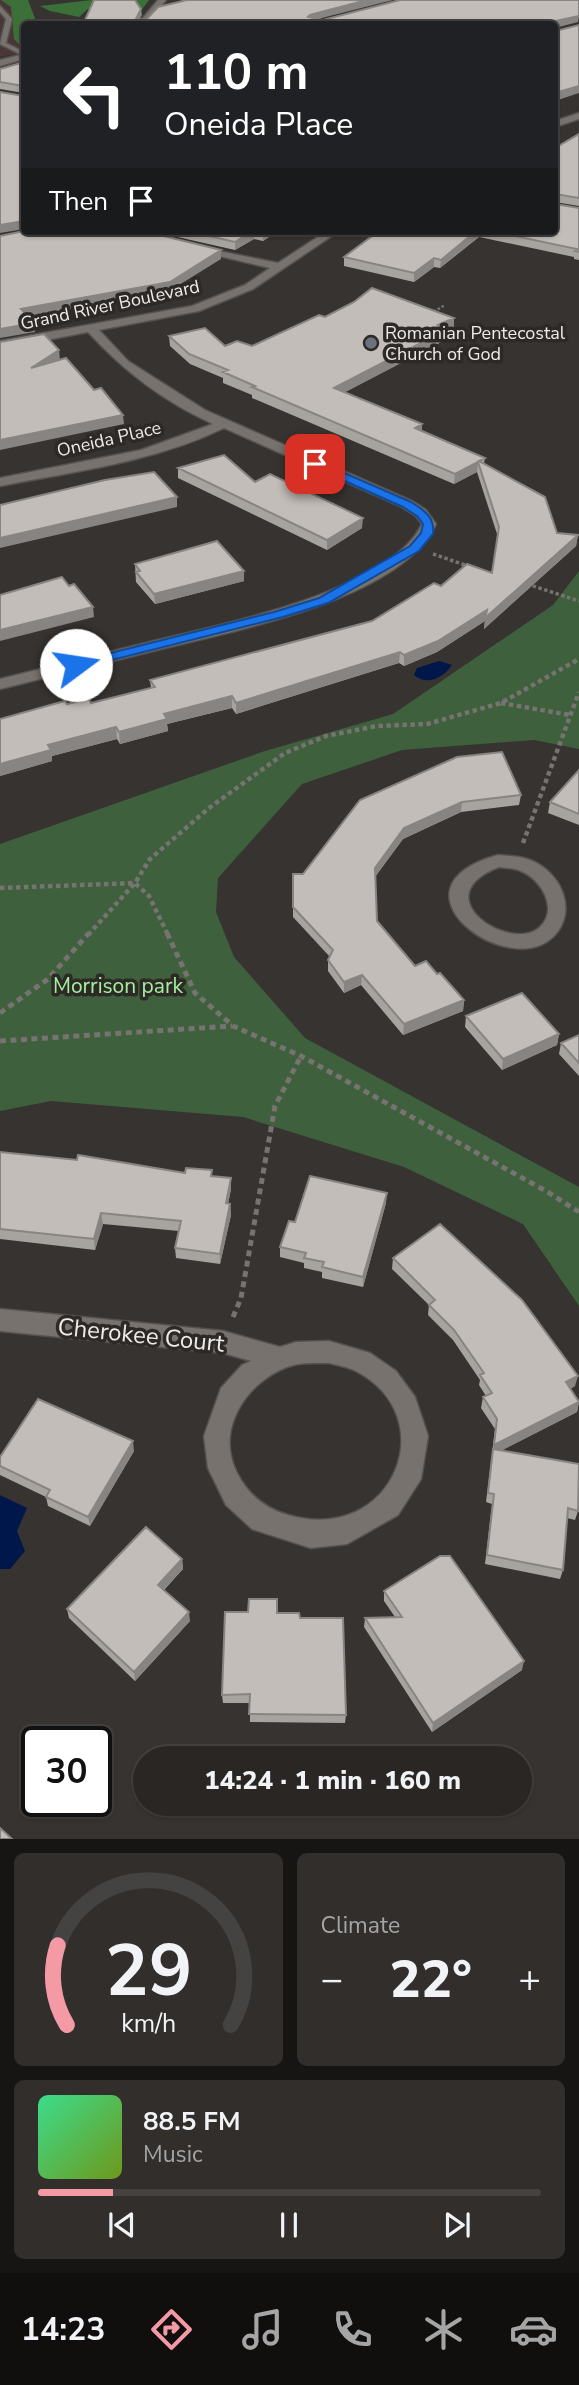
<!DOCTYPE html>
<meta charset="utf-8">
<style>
body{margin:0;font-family:"Nunito Sans",sans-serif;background:#312e2c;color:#f1f3f6;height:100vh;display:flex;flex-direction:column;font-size:26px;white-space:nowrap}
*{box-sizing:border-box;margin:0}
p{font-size:23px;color:#a5a5a6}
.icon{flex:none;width:38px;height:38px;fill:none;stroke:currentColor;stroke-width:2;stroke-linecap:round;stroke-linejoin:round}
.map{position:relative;height:1839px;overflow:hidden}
.drawer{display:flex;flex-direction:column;gap:14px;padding:14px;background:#171514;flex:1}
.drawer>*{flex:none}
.top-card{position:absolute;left:21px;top:21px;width:537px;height:214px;border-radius:7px;box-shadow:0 2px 5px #0004,0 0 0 2px #454341;background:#202124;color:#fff;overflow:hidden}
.speed{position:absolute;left:21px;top:1726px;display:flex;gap:14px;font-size:35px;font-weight:700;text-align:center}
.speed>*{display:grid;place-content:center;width:91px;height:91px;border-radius:50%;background:#292624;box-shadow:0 2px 5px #0004,0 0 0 2px #454341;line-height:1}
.speed .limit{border:4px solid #111;border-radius:10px;background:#fff;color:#111}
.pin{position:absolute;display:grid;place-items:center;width:60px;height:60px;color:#fff;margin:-30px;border-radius:14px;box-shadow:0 4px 10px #0006}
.me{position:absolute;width:77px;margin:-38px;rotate:76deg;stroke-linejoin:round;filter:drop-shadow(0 0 5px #0008)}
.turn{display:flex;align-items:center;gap:24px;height:147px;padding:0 28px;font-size:32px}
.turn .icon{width:91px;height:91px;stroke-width:2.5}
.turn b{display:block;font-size:49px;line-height:60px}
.then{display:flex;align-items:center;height:66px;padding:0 28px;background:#0003;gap:14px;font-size:26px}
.big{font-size:52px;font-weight:800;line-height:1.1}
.drawer .tile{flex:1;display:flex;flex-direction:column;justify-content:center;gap:10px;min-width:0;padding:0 24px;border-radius:10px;background:#312e2c}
.drawer .dial{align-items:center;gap:0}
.dial svg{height:182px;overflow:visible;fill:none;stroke:#454341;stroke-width:7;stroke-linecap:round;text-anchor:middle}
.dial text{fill:#f1f3f6;stroke:none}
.song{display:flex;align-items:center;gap:21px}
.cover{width:84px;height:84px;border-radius:10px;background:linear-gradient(135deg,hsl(150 70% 55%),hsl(80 70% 35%))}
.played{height:7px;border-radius:4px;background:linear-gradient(90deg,#f49aa5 15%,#454341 15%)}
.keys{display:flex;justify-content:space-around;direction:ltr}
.heat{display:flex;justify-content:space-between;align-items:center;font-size:38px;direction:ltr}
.drawer .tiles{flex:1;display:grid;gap:14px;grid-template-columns:1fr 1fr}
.tile:last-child{grid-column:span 2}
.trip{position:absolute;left:133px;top:1746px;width:399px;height:70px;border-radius:35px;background:#292624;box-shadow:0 2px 5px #0004,0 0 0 2px #454341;font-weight:800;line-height:70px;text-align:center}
.menu{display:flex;height:112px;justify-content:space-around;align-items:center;background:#100f0e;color:#a5a5a6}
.menu .icon{width:49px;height:49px}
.menu .on{color:#f49aa5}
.menu b{font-size:32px;color:#f1f3f6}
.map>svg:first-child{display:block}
.medical{fill:#4a3637}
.green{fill:#3e603c}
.forest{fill:#3c7039}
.water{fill:#00174b}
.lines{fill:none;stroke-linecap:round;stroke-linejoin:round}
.service-casing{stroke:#55514e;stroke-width:3}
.minor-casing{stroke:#55514e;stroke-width:3}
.tertiary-casing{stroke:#55514e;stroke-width:3}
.path-far3{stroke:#767370;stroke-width:2.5;stroke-dasharray:2.5 2;stroke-linecap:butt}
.path-far2{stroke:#767370;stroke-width:3.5;stroke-dasharray:3.5 2.5;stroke-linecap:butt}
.path-far1{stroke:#767370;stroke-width:4.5;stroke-dasharray:4.5 3.5;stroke-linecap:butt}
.path{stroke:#767370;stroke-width:5;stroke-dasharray:6 4.5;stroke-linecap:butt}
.service{fill:#77726e;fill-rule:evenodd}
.minor{fill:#77726e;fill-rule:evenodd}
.tertiary{fill:#77726e;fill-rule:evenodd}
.wall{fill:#a7a39e}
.shaded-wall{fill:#888481}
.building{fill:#c2bdb8;stroke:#888481;stroke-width:2}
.route{fill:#1a73e8;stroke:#114b97;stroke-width:2}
.worship-dot{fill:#6b7280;stroke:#2d2926;stroke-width:2.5}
.labels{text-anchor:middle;stroke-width:7;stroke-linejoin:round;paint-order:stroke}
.far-street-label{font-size:18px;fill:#edeae8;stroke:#2d2926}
.far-poi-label{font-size:18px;fill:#edeae8;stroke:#2d2926;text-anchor:start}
.park-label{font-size:21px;fill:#a3ef9e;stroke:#2d2926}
.near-street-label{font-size:24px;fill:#edeae8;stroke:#2d2926}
</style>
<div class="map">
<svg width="579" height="1839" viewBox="0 0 579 1839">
<rect width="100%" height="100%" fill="#373330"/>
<path class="medical" d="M0 0H24V52L0 57Z"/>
<path class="green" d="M579 571V749L534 740 402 750 302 784 218 878 216 912 234 957 305 1038 579 1187V1306L523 1224 404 1167 243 1117 51 1101 0 1111V844L265 751 393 714 553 605Z"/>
<path class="forest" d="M1 0H28L37 24H24V49L14 39 11 7Z
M92 0H149L135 19 123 24H61L63 22 114 23 119 9H88L79 17 50 11 40 6Z"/>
<path class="water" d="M439 661 452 665C443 678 427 686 414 675L417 668Z
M0 1495 27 1508 17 1531 25 1551 10 1569H0Z"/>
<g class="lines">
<g class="service-casing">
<path id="service" d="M0 6 12 19 6 43 24 52V56L0 44 6 19 0 12Z"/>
</g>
<g class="minor-casing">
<path id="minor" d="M579 113V119L555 127V121Z
M327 231H339L253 289 199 311 99 330 128 361 205 410 412 501 426 510 436 524C402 599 236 630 161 649 107 662 54 676 0 689V679C50 667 100 654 150 642 218 625 390 592 422 524L416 516 402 507 224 428C154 462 76 471 0 486V478L141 450 213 424C163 401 125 372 88 332L0 349V341L192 306 245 285 270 268 194 250V246L278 263Z
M498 855C508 856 520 856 530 860 561 872 579 911 553 937 508 981 380 888 498 855ZM499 867C506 868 514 868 521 871 541 879 559 909 540 927 511 954 422 897 499 867Z
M0 1309 223 1331 280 1347 296 1342 329 1341 370 1353 396 1371 415 1397 428 1436 421 1479 398 1515 347 1544 311 1548 252 1529 226 1505 208 1468 204 1436 221 1388 242 1365 251 1361 223 1353 0 1331ZM329 1363C337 1365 347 1367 354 1370 446 1416 393 1546 288 1515 265 1508 248 1495 237 1473 215 1429 246 1383 287 1367 300 1362 315 1363 329 1363Z"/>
</g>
<g class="tertiary-casing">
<path id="tertiary" d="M158 0H166L146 24H138Z
M24 54V59L0 66V60Z"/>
</g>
<path class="path-far3" d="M430 314 445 305"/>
<path class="path-far2" d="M433 554 468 566
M527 584 579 601"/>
<path class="path-far1" d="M501 703 570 715
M523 843 579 692
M0 888 135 883 149 896 168 935
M88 935 135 883 150 859 209 808 285 753 326 736 377 726 427 724 501 703 579 659"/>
<path class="path" d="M167 933 195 993 233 1026 301 1056 546 1191 579 1212
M0 1013 48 979 89 933
M0 1041 232 1026
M233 1317 241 1298 275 1106 301 1056"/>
<use href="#service" class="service"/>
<use href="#minor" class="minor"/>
<use href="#tertiary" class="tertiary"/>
</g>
<path class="wall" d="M24 62V93L0 89V69Z
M579 134V206L555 202V204L579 208V260L574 259V257L479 237 440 268 434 267 414 282 344 266V257L379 231H555V148Z
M151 231H278L263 241 254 239 235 250Z
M325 317 454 318V328L448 330 447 339 345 392 422 431 485 458 484 463 557 533 578 535 576 546 484 629 485 621 437 652 404 666 399 663 236 714 232 708 167 724 168 731 120 744 117 739 52 756V761L0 776 67 704 91 703 151 688 150 680 372 621 441 586 492 573 498 537 477 472 454 484 252 398V395L223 383V378L190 364 170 346 169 336 225 346H252Z
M178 468 255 482 362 528 327 550 178 478Z
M135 564 244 581 155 604 136 582Z
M579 770V825L548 813 550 802Z
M521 795 519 805 461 812 403 839 375 877 377 921 415 966 437 974 464 1000 463 1011 403 1035 361 985 344 993 328 971V960L330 957 293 917V874H303L360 800Z
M466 1016 559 1034 557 1045 502 1070 465 1027Z
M579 1035V1076L559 1054 561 1043Z
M0 1152 185 1173 212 1170V1176L231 1189 228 1204H230L231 1215 220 1264 176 1258 175 1248 179 1231 103 1224 95 1250 0 1239Z
M386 1203 363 1287 322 1278V1272L304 1268V1263L280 1257V1247L295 1222Z
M393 1258 575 1386 570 1389 579 1401 577 1412 502 1450 578 1511 575 1520 567 1518 563 1570 560 1579 485 1564 492 1504 486 1502 495 1429 481 1408 483 1397 486 1396 479 1385 480 1380 453 1340 428 1315 429 1305 392 1269Z
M134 1451 90 1526 48 1506 46 1497 0 1475V1457Z
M182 1559 183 1569 164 1590 190 1621 135 1681 69 1618 67 1609Z
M384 1591 522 1670 432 1732 364 1627 365 1618 395 1617 384 1601Z
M277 1613 300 1618 346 1715 345 1723 250 1722V1703H223L222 1695Z"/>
<path class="shaded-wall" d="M367 0H393L310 21 308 17 310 15Z
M141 9 142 15 137 24 136 19Z
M579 16 578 22 555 28V21Z
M579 86V93L555 101V93Z
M24 221V229L0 233V225Z
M252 231H254V239L235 250V242Z
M265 231H278L263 241V232Z
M476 231H479V237L440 268 441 260Z
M221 250V259L171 290 22 318 21 309Z
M434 258V267L414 282V273Z
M454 318V328L448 330 447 339 334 398V388L438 325Z
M34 323 35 332 0 338V329Z
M59 350 60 360 31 368Z
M123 415 124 424 0 450V440Z
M422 424V434L415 428Z
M478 462 477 472 454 484 455 474Z
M177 497V507L0 548V538Z
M363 518 362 528 327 550V540Z
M578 535 576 546 484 629 485 621 437 652 404 666V655Z
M244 571V581L155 604 154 594Z
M93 607 94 617 0 641V630Z
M400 652 399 663 236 714V703Z
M232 696V708L167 724 168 731 120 744 119 732 164 714Z
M116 727 117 739 52 756V761L0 776V764L48 745Z
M462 802 461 812 403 839 374 878 375 868 404 828Z
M362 975 361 985 344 993V982Z
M464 1000 463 1011 403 1035 404 1024Z
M559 1034 557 1045 502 1070 503 1059Z
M231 1178V1189L226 1214V1203Z
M387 1193 386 1203 363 1287V1277Z
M230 1204 231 1215 220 1264V1254Z
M101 1213 103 1224 95 1250 94 1239Z
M578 1376 575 1386 563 1392 566 1382Z
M579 1402 577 1412 493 1455V1449L492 1455 494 1445Z
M133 1441 134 1451 90 1526 88 1517Z
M182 1559 183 1569 159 1594 158 1585Z
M189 1612 190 1621 135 1681 134 1672Z
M524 1661 522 1670 432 1732 433 1723Z"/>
<path class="building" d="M94 0H135L141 9 136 19 146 20 158 7 187 0H367L310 15 308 17 323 20 400 0H579V16L555 21 554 24H67L85 20Z
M579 25V86L555 93V30L556 31Z
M24 62V93V86L0 82V69Z
M0 92 24 96V221L0 225Z
M579 134V198L555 194V148Z
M555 198V204L579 208V252L575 251 577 249 491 231H555Z
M24 231H143L221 250 170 282 21 309 34 323 0 329V236Z
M187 231H252L235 242Z
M379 231H476L441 260 434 258 414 273 344 257Z
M372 288 454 318 438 325 448 329 334 388 422 424 415 428 485 458 479 461 545 497 557 533 578 535 485 618 487 610 438 641 404 655 400 652 236 703 232 696 164 714 167 719 119 732 116 727 48 745 51 750 0 764V719L65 701 67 704 89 699 91 703 155 687 150 680 372 621 434 583 441 586 467 564 492 573 499 527 478 462 455 474 252 387 255 386 223 372 228 370 189 354 169 336 205 328 225 346 237 341 252 346 319 315 325 317 354 302Z
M44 334 59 350 31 368 66 358 94 390 101 388 123 415 0 440V342Z
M224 455 255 482 270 474 363 518 327 540 178 468Z
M154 472 177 497 0 538V505L105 480Z
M217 541 244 571 154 594 136 572 140 571 135 564Z
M62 577 69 586 74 584 93 607 0 630V595Z
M502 752 521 795 462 802 404 828 375 868 377 921 415 966 426 961 437 974 440 973 464 1000 404 1024 362 975 344 982 328 960 333 950 293 907V874H303L360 800 457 757Z
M579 770V814L550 802Z
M522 993 559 1034 503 1059 466 1016Z
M579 1035V1063L561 1043Z
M0 1152 77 1160 78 1155 185 1173 186 1168 212 1170 211 1176 231 1178 226 1203 230 1204 220 1254 175 1248 181 1221 101 1213 94 1239 0 1229Z
M310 1176 387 1193 363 1277 322 1267 324 1262 304 1258 306 1253 280 1247 289 1221 295 1222Z
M440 1224 522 1300 578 1376 566 1382 579 1402 494 1445 497 1419 483 1397 492 1393 480 1375 484 1373 454 1330 429 1305 435 1300 393 1258Z
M38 1399 133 1441 88 1517 46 1497 50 1490 0 1466V1457Z
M493 1449 579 1464 578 1511 568 1508 563 1570 487 1555 494 1494 488 1493Z
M146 1527 182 1559 158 1585 189 1612 134 1672 67 1609Z
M440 1556H450L524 1661 433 1723 365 1618 402 1617 384 1591Z
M249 1599H277V1613H299L300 1618H343L346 1715 249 1714 250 1694 222 1695 225 1612H248Z
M0 1828 12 1839H0Z"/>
<path class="route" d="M311 462H319L411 502C424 510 435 517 433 534L419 551 328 603 283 617 76 669 71 668V663L274 612 319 598 410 546 421 533 423 524 417 516 403 507 311 466Z"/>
<circle class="worship-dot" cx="371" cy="343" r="7"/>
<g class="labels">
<g class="far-street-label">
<text transform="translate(110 305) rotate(-12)" y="6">Grand River Boulevard</text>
<text transform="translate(109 439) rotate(-13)" y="6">Oneida Place</text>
</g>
<g class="far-poi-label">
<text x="385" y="339">Romanian Pentecostal<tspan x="385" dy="21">Church of God</tspan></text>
</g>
<g class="park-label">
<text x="118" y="993">Morrison park</text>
</g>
<g class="near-street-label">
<text transform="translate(141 1335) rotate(6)" y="8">Cherokee Court</text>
</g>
</g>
</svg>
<div class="speed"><div class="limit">30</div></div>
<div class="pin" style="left:315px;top:464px;background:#d93025"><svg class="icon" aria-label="arrive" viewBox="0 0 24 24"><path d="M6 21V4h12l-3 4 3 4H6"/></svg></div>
<svg class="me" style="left:76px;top:665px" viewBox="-20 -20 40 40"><circle r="19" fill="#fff"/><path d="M0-13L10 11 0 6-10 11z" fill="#1a73e8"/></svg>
<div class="trip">14:24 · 1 min · 160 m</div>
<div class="top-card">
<div class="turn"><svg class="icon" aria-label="left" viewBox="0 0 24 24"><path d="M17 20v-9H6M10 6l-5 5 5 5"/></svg><div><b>110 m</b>Oneida Place</div></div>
<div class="then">Then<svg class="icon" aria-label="arrive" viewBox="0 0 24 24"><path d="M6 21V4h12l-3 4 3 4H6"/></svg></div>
</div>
</div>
<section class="drawer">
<div class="tiles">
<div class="tile dial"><svg viewBox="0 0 100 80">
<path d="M14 69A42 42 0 1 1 86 69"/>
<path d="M14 69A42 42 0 0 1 10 34" stroke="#f49aa5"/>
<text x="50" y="56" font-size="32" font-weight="700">29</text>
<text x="50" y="72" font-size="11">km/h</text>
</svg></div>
<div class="tile"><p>Climate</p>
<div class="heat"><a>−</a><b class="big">22°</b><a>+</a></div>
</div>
<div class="tile">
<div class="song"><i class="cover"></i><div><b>88.5 FM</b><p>Music</p></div></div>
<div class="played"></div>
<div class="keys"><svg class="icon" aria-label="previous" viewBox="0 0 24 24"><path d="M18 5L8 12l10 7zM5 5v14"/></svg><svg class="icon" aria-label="pause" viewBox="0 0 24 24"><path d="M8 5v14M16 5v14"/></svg><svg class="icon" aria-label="next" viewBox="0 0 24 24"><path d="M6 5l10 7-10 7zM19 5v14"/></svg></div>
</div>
</div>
</section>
<nav class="menu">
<b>14:23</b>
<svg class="icon on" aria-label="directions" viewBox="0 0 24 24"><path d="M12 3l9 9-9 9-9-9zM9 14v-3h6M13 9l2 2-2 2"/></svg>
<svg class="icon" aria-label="music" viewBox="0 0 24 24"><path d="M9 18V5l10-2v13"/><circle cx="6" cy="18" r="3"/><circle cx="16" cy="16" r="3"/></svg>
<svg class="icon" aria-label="phone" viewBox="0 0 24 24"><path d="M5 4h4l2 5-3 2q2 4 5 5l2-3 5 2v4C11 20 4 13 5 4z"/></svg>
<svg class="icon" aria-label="climate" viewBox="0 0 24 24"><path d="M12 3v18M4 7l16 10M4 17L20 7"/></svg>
<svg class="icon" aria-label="car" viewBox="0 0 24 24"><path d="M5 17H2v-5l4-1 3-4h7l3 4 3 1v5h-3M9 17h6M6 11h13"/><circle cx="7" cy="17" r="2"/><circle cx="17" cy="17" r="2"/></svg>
</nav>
